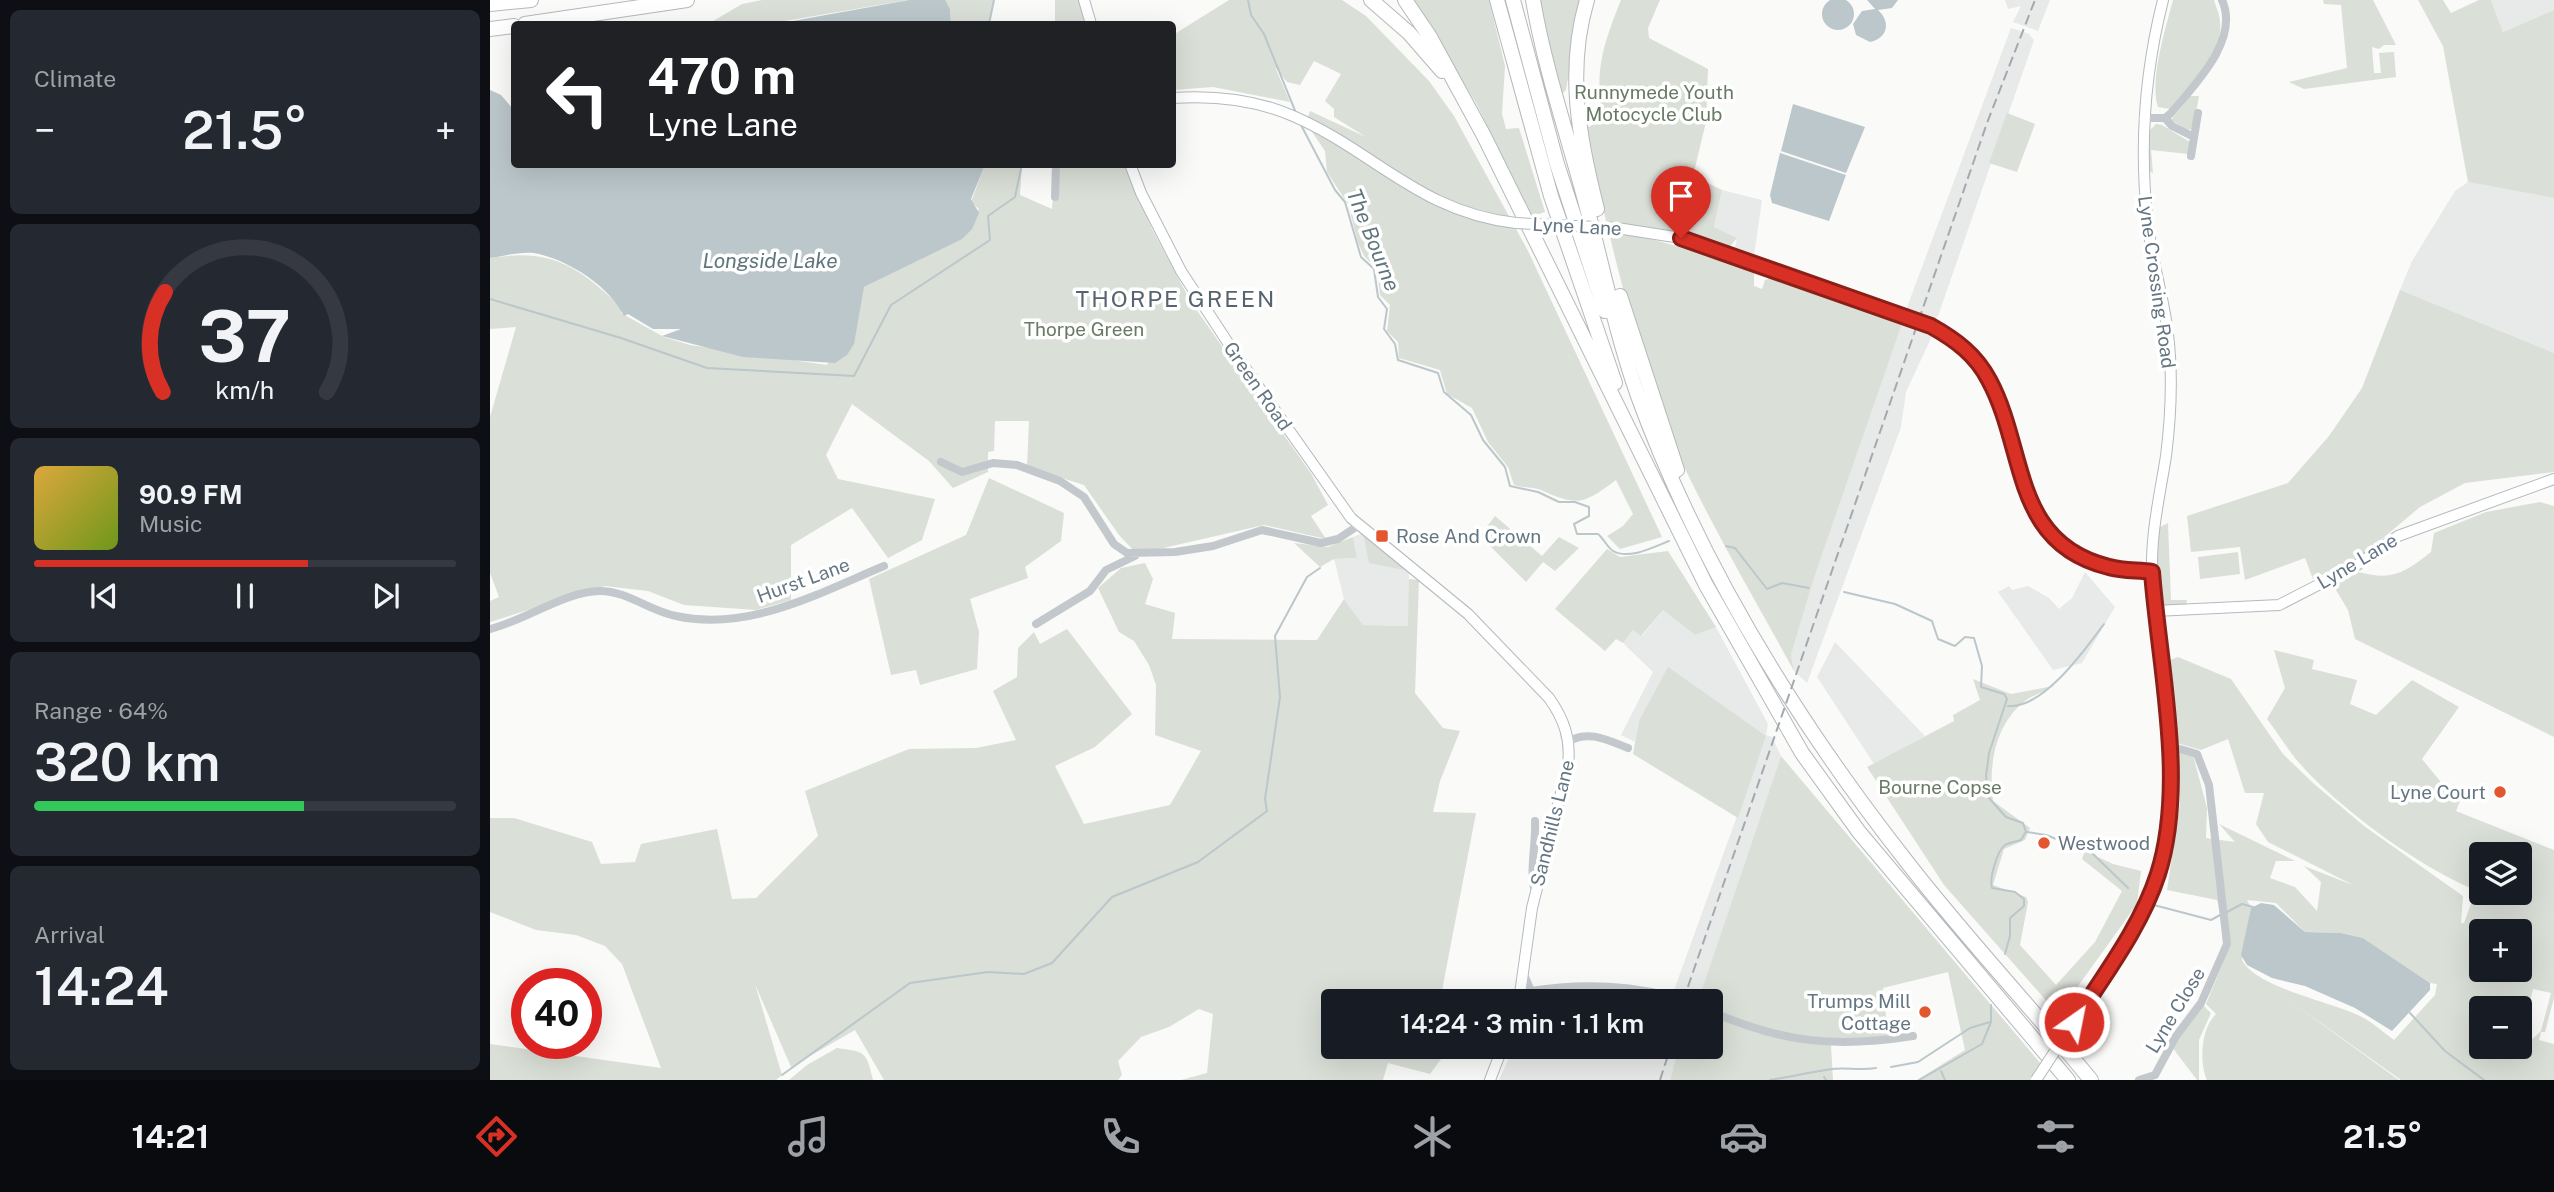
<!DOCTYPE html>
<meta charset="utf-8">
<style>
body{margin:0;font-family:"Public Sans",sans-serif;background:#242831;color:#f1f3f6;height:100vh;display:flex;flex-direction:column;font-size:26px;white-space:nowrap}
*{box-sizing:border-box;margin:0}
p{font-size:23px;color:#9ea1a6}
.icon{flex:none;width:38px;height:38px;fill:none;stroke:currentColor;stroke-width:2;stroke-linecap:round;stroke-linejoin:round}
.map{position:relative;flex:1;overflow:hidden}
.details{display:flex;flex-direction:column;gap:10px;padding:10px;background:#0d0f14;width:490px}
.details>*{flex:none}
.top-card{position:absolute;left:21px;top:21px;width:665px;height:147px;border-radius:7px;box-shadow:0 7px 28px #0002;background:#202124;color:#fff;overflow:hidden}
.fabs{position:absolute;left:1979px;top:842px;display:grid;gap:14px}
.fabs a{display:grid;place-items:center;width:63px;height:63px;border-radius:7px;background:#171b24;box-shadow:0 7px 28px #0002;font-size:35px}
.speed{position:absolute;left:21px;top:968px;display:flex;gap:14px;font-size:35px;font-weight:700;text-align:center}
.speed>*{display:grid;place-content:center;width:91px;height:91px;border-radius:50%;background:#171b24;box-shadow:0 7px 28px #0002;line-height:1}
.speed .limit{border:10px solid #d22;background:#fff;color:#111}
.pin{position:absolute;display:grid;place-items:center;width:60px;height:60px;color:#fff;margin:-72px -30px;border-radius:50% 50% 50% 0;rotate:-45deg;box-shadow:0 0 7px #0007}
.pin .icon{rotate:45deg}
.me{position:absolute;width:77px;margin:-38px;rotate:33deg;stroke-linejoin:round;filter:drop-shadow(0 0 5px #0008)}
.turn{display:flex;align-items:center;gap:24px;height:147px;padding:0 21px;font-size:32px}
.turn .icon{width:91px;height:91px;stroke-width:2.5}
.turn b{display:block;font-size:49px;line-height:60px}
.big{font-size:52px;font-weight:600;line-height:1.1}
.details .tile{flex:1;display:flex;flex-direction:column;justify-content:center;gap:10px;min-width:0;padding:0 24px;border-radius:10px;background:#242831}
.details .dial{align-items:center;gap:0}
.dial svg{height:182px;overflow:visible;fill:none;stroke:#363941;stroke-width:7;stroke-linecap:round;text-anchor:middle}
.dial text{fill:#f1f3f6;stroke:none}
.song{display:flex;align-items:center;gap:21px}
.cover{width:84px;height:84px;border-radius:10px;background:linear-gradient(135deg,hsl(40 70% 55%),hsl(80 70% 35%))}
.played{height:7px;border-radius:4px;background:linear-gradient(90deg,#d93025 65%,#363941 65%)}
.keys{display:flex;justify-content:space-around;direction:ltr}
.heat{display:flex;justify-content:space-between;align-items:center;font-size:38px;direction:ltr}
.charge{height:10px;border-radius:5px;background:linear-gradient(90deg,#34c759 64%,#363941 0)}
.trip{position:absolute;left:831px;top:989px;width:402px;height:70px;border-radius:7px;background:#171b24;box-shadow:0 7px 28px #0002;font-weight:600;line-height:70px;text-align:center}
.menu{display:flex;height:112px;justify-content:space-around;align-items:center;background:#090b0e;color:#9ea1a6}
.menu .icon{width:49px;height:49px}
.menu .current{color:#d93025}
.menu b{font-size:32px;color:#f1f3f6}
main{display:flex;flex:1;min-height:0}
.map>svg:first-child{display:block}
.built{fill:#e8e9e9}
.green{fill:#dadfd7;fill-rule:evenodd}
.water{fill:#bbc7cb}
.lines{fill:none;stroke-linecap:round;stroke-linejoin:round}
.stream{stroke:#bbc7cb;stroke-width:2}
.secondary-casing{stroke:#b3babf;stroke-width:12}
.highway-casing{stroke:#b4b9bd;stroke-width:16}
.street{stroke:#c3c8cc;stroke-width:8}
.secondary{stroke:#fff;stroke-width:10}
.highway{stroke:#fff;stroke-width:14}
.rail{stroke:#a2aab0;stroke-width:2;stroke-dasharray:10 5;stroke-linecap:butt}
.secondary-bridge-casing{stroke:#b3babf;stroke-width:12;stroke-linecap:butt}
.secondary-bridge{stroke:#fff;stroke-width:10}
.route-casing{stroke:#8d1f18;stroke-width:18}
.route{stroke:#d93025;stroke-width:12}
.poi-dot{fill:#e4572e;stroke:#fff;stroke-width:2.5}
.labels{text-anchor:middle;stroke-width:7;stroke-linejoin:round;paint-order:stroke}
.park-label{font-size:19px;fill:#687a64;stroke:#fff}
.street-label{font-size:19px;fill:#657683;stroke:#fff}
.poi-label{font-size:19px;fill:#657683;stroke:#fff;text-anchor:start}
.water-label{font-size:21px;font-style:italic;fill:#60757c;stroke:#fff}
.quarter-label{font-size:23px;letter-spacing:2px;fill:#57646e;stroke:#fff}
</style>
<main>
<section class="details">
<div class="tile"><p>Climate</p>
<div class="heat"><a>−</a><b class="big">21.5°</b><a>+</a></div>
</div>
<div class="tile dial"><svg viewBox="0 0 100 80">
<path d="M14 69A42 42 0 1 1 86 69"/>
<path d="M14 69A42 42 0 0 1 15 25" stroke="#d93025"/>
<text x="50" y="56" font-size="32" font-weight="700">37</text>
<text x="50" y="72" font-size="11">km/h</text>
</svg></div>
<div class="tile">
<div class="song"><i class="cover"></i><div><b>90.9 FM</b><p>Music</p></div></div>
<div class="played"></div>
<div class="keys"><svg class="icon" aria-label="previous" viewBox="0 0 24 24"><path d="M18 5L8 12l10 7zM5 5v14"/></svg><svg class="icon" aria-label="pause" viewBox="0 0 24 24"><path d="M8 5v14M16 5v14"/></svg><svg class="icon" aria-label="next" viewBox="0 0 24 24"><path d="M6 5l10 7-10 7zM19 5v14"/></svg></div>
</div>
<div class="tile"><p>Range · 64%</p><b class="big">320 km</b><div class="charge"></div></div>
<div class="tile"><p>Arrival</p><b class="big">14:24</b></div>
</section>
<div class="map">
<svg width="2064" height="1080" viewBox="0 0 2064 1080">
<rect width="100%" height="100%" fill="#fafaf8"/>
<path class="built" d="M1515 0H1560L1548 31 1523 22 1531 6 1518 9Z
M2001 0H2064V10L2013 32Z
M1521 28 1539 34 1544 40 1448 316 1442 323 1416 314V310Z
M1978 182 2064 198V353L1910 290 1922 261 1965 191Z
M1232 190 1272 200 1264 256 1244 252 1247 238 1224 227Z
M1413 321 1440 330 1442 336 1416 392 1411 427 1317 683 1304 671 1301 655 1324 578Z
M873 533 919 571V626L873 625 854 599 844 559 867 558 863 537Z
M1595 572 1625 607 1592 663 1563 670 1508 592 1519 586 1522 590 1538 586 1559 598 1569 609 1582 598Z
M1173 610 1205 635 1226 627 1278 724 1276 735 1282 737 1291 756 1208 1001 1183 993 1276 736 1149 721 1145 742 1131 735 1163 672 1133 643 1143 630 1152 636Z
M1345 642 1435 736 1384 764 1327 677Z
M1111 993 1152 1001H1044L1050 995Z
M1024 1047H1189L1180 1080H1009Z"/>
<path class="green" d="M272 0H418L277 24H218L252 4Z
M454 0H504L499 24H461L460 9Z
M565 0H589L595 24H565Z
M739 0H852L876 16 939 81 964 116 1038 251 1172 537 1130 549 1117 536 1133 526 1143 514 1126 480C1094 504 1088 507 1051 490 1043 487 1033 488 1024 485L1018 467 998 442 982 408 957 394 950 370 909 358 908 342 897 331 900 305 890 295 887 269 874 256 868 243 858 204 837 172 835 151 816 123 820 111 876 137 844 117V109L835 101 851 74 824 61 810 85 797 82 785 67 800 102 723 87 683 90V35Z
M922 0H999L1015 66 1012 114 1016 129 1029 128 1055 212 1042 216 986 103Z
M1049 0H1091L1076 90 1072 94Z
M1131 0H1170L1158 28 1159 38 1218 69 1216 122 1203 176 1232 190 1224 227 1247 238 1238 249 1193 234 1157 238 1245 262 1264 271V286L1272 289 1275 280 1284 277 1413 321 1324 578 1301 655 1304 671C1269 607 1232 544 1200 479 1147 370 1123 246 1094 129L1113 120C1104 71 1113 45 1131 0Z
M1683 0H1724C1726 7 1730 15 1730 22 1734 53 1697 86 1680 109L1668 107C1659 81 1676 27 1683 0Z
M1833 0H1883L1906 45H1894L1889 49 1882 47 1884 73H1891L1889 53 1904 52 1906 77 1814 89 1799 82 1857 68 1851 5 1834 4Z
M1928 0H1953L1961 13 1989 0H2001L2013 32 2064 10V198L1978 182 1953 46Z
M1700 96H1709L1703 129 1697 130 1681 120Z
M1517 113 1545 124 1527 172 1499 163Z
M1666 124 1672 125 1700 142 1698 154 1661 150 1663 173 1657 170V133Z
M495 165H532L530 195 562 209 565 165H636L662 229 701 302 822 475 838 505 821 516 836 539 774 525 647 554 629 535 594 485 537 467 539 421H505L504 451 498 452V472L463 488 439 461 362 404 336 455 348 479 445 499 432 540 398 558 362 508 301 545V600L266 610 194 605 158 591 115 586 0 622V601L9 597 0 573V417L26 327 0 329V258C62 248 87 266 131 307V313L174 337 200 345 337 365 374 287 436 256 489 209 481 202Z
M1910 290 2064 353V472L1975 483 1930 507 1867 560 1823 579 1815 558 1755 580 1750 547 1701 552 1697 516 1798 483 1839 436 1872 388Z
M499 478 574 513 571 541 535 567 538 578 480 599 489 632 487 669 430 685 426 670 401 675 379 579 476 535Z
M2050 502 2064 506V737L1865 639 1858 610 1843 585 1868 572C1903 581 1914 573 1941 552L1944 533 1996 512Z
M1005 516 1052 556 1069 537 1089 548 1065 571 1053 562 1036 582 990 536Z
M1678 523 1681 600H1697L1696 605 1674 606 1672 602 1667 570 1668 528Z
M873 533 919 571 879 563Z
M863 537 867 558 844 559 830 567 804 543 838 547Z
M1117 549 1130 557 1178 551 1226 627 1205 635 1173 610 1151 636 1143 630 1133 643 1126 639 1115 651 1065 609Z
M1748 552 1750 574 1710 579 1708 557Z
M655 563 663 579 655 604 685 613 682 639 827 640 854 599 873 625 918 626 919 579 929 580 925 693 953 728 970 731 950 781 943 812 986 813 950 1001H844V1046L960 1047 940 1074 898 1063 893 1080H691L717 1073 723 1014 709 1009 679 1027 651 1037 628 1061 632 1075 628 1080H394L365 1030 301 1067 265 984 292 1075 286 1080H0V1044L171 1068 132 964 115 946 86 935 46 930 0 912V818H24L102 842 111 864 145 862 151 844 227 829 242 899 266 898 328 836 315 791 419 749 486 748 526 740 503 691 527 677 528 648 544 632 550 644 577 629 642 714 605 747 565 766 594 824 680 805 711 751 665 735 666 685 659 665 644 641 629 632 608 588 631 568Z
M1784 650 1824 660 1822 669 1867 680 1860 704 1886 715 1922 680 1969 707 1932 759 1959 792 1970 801 1966 811 2064 850V998L2055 1032H2051L2049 1040 2064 1044V1080H1911L1797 999 1909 1080H1717C1709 1062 1711 1028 1726 1014L1716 1004 1739 948 1727 900 1677 890 1690 803 1688 752 1703 755 1717 808 1716 838 1745 842 1729 824 1805 861H1786L1780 878 1805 887 1827 911 1831 882 1814 866 1863 885 1778 842 1766 824 1774 793H1755L1738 739 1711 750 1687 743 1675 662 1688 657 1741 679 1793 754 1823 783 1874 826 1973 896 1971 923H1974L1986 890C1931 869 1843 804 1805 758 1795 745 1787 732 1777 719L1795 688ZM1992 854H2030V892H1992ZM1757 900 1786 903 1815 932 1851 933 1873 938 1940 983 1947 984 1945 995 1904 1040C1893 1032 1881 1021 1868 1015 1841 1002 1765 987 1752 960L1761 908ZM1992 931H2030V970H1992ZM2043 989 2061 993 2051 1031 2037 1044 2030 1038V1046H1992V1008H2030V1032L2038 1027 2036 1016Z
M1178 667 1276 736 1248 818 1143 754 1149 721Z
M1483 679 1521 694 1564 686C1555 691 1543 695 1535 701 1505 724 1498 767 1503 801L1540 828 1535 840 1514 849 1503 885 1536 897 1538 902 1530 945 1566 985 1605 942 1632 891 1592 859 1595 851 1623 864 1651 871 1647 904 1568 1014 1454 885 1377 767 1464 721 1463 715 1490 700Z
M1291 756 1551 1064 1541 1080H1427L1475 1050 1458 972 1393 988 1398 1036 1341 1045 1343 1080H1180L1189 1047 1222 1046V1001H1208Z
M1713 1005 1721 1013 1709 1040V1080H1707L1682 1047Z
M347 1048C376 1052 376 1051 383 1080H299L317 1065Z"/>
<path class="water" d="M1332 14a16 16 0 1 1 32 0a16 16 0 1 1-32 0Z
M419 0H455L460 9 461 24H286Z
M1377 0H1408L1402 8 1388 10C1401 22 1398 38 1380 42L1366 35 1363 24 1372 11 1385 9Z
M0 90 11 95 24 110V164L495 165 481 199 489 213 482 229 472 239 374 287 364 344 357 355 345 363 253 357 172 336 191 329H163L138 314 134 316C119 286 81 262 49 254 34 250 15 256 0 258Z
M1303 104 1375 127 1356 173 1291 151Z
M1290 153 1356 175 1339 221 1282 203 1280 195Z
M1771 903 1784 905 1815 932 1851 933 1873 938 1940 983V990L1902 1031 1865 1008 1815 986 1782 978 1757 965 1751 955 1761 908Z"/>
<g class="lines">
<path class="stream" d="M758 0 761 15 774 34 806 113
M499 24 504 0
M811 125 845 190 855 202 871 257 884 269 888 297 897 309 894 329 905 344 908 360 948 373 954 392 981 415 993 440 1015 467 1020 486 1048 492 1069 502H1085L1099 507V516L1084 524 1087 534H1108C1114 539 1117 547 1123 551 1139 560 1164 547 1179 541
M0 299 131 338 217 368 364 376 401 305 500 240 498 216 525 197 532 164
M1236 546 1245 548 1277 589 1292 583 1319 588
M1354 592 1405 604 1442 621 1448 639 1465 646 1475 637 1484 638 1492 666 1491 687 1514 694 1517 699 1499 753 1496 776 1499 798 1516 817 1533 823 1536 832
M1518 706C1553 709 1595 650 1614 624
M1537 832 1556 835 1602 853 1638 888
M1664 905 1721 920 1732 914
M1737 912 1752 904 1763 907
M1515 954 1520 936V918L1534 906V899L1525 892 1502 888C1499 879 1507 851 1515 845 1520 842 1525 842 1531 840L1535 833
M1920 1013 1955 1051 1994 1080
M1401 1067 1428 1062 1480 1028 1500 1022
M1451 1071 1455 1080
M292 1075 420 983 498 972 534 974 562 963 622 897 708 862 777 811 775 799 790 697 785 636 817 577 830 568
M1334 1077 1336 1080
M1280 1080C1300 1077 1321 1072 1342 1069 1356 1067 1369 1071 1386 1068
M1429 1080 1492 1044 1501 1022V1005"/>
<g class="secondary-casing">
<path id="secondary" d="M594 0 601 24
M682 98C724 95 764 99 803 116 884 151 931 213 1026 223
M640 164 651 193 691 271 744 352 861 518 978 614 1059 698C1074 719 1081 739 1078 765L1042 908 1029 1001
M1127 228 1191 238 1415 317
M1441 326C1466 340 1486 355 1499 380 1537 451 1521 543 1619 567 1633 571 1648 570 1662 572
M1665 611 1789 605 1867 565 1908 536 2064 479
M1584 1022C1614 975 1650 928 1668 875 1701 776 1663 672 1662 571 1661 532 1670 494 1676 456 1681 416 1683 375 1678 334 1674 298 1662 262 1658 225 1649 148 1654 75 1673 0
M1000 1080 1013 1046"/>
</g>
<g class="highway-casing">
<path id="highway" d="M881 0 919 33 952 71
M915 0 940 37 994 136 1216 585 1312 753 1369 832 1578 1080
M1007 0 1061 196 1125 383
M1023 0 1067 164 1115 311
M1043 0C1055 70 1078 136 1096 204 1113 268 1126 334 1148 396 1209 563 1307 722 1417 862 1475 937 1541 1007 1601 1080
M1097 0C1076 71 1089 139 1107 209
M0 4 41 0
M35 24 197 0
M0 29 24 26
M1130 296 1187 470"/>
</g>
<path class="street" d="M1653 118H1675L1681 113C1705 84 1750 40 1732 0
M1675 118 1682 126 1704 137
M1701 156 1708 113
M565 197 566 164
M451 462 472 472 503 463 527 465 570 481 594 497 624 544 637 553 685 552 723 546 772 530 831 543 848 539 869 525
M546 624 600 591 616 570 645 556
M0 629C34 621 76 591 110 591 137 591 160 611 186 616 259 632 329 593 394 566
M1079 741C1100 730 1117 740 1138 748
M1045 894C1039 870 1046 847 1045 821
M1041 991C1089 983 1148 984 1193 1001
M1029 999 1041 991 1033 972
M1222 1012C1294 1043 1346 1048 1423 1036
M1649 1080 1665 1075 1686 1036 1711 1003 1737 944 1719 785 1707 754 1680 746"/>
<use href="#secondary" class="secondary"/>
<use href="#highway" class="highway"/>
<path class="rail" d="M1193 1001 1497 123 1545 0
M1170 1080 1181 1046"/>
<g class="secondary-bridge-casing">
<path id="secondary-bridge" d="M1026 223 1127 228
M1415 317 1441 326
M1546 1080 1584 1022"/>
</g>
<use href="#secondary-bridge" class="secondary-bridge"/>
</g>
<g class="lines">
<g class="route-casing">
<path id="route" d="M1191 238 1441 326C1466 340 1486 355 1499 380 1537 450 1521 543 1619 567 1633 571 1648 570 1662 572 1669 666 1697 783 1668 874 1651 927 1614 975 1584 1022"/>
</g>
<use href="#route" class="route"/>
</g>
<g class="poi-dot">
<rect x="885" y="529" width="14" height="14" rx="3.5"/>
<circle cx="2010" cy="792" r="7"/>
<circle cx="1554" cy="843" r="7"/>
<circle cx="1435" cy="1012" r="7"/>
</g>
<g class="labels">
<g class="park-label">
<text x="1164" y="99">Runnymede Youth<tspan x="1164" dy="22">Motocycle Club</tspan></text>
<text x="594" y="336">Thorpe Green</text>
<text x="1450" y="794">Bourne Copse</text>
</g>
<g class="street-label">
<text transform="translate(1087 226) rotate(3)" y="7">Lyne Lane</text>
<text transform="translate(1667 282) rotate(82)" y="7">Lyne Crossing Road</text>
<text transform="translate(768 386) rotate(55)" y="7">Green Road</text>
<text transform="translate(1867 561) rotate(-31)" y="7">Lyne Lane</text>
<text transform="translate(313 580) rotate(-20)" y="7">Hurst Lane</text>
<text transform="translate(1062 823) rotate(-76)" y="7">Sandhills Lane</text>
<text transform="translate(1685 1010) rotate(-59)" y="7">Lyne Close</text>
</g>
<g class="poi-label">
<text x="906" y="543">Rose And Crown</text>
<text x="1996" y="799" text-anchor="end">Lyne Court</text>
<text x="1568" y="850">Westwood</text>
<text x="1421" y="1008" text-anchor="end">Trumps Mill<tspan x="1421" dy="22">Cottage</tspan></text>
</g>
<g class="water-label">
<text transform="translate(883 240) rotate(68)" y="7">The Bourne</text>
<text x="280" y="268">Longside Lake</text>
</g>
<g class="quarter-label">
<text x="686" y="307">THORPE GREEN</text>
</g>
</g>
</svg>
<div class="fabs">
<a><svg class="icon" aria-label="layers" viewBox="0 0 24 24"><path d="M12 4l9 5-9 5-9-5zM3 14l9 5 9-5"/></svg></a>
<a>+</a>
<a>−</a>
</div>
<div class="speed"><div class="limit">40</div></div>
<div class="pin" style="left:1191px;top:238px;background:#d93025"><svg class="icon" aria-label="arrive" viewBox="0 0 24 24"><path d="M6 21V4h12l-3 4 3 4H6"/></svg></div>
<svg class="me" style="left:1584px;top:1022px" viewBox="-20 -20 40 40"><circle r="17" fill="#d93025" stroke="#fff" stroke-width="3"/><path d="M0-11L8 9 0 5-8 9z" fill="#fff"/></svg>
<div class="trip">14:24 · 3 min · 1.1 km</div>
<div class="top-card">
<div class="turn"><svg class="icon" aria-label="left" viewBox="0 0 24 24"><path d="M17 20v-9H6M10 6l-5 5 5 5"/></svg><div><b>470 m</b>Lyne Lane</div></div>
</div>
</div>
</main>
<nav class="menu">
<b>14:21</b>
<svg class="icon current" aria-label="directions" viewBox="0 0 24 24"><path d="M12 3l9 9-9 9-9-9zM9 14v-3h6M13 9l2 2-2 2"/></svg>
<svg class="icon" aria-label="music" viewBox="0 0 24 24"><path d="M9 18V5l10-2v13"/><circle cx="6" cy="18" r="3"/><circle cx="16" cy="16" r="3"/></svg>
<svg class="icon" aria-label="phone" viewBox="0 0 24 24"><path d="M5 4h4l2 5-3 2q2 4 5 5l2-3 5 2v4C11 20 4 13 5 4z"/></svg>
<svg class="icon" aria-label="climate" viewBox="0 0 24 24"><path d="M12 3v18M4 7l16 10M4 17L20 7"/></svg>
<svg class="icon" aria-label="car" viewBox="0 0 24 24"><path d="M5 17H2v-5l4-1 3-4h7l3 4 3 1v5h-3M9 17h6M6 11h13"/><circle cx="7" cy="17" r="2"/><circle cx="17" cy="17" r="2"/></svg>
<svg class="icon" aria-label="filters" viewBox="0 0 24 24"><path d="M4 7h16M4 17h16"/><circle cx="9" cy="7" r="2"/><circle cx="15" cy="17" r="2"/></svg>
<b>21.5°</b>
</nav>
